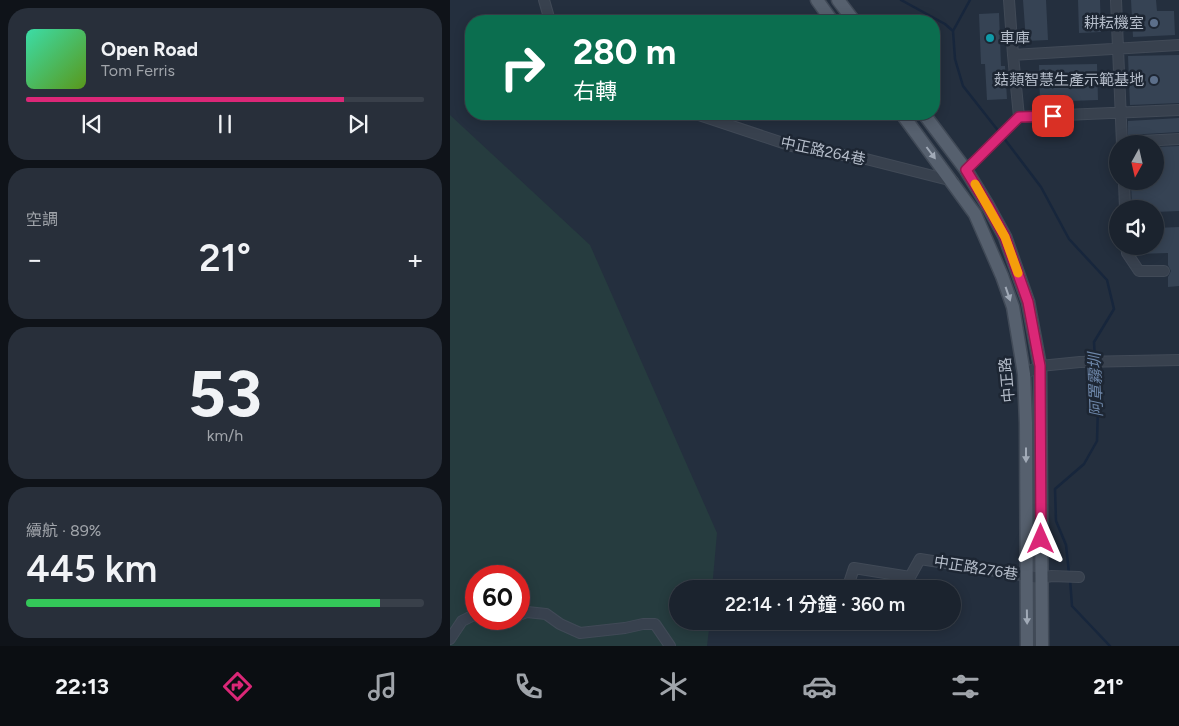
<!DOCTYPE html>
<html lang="zh-TW">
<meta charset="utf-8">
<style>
body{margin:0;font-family:Figtree,"Noto Sans TC",sans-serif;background:#282f3a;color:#f1f3f6;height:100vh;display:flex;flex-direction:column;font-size:19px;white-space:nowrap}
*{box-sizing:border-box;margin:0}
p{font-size:16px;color:#a0a4aa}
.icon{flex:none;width:28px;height:28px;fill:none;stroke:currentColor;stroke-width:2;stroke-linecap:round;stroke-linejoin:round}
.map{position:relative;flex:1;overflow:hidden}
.details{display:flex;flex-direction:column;gap:8px;padding:8px;background:#0f1319;width:450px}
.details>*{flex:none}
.banner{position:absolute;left:15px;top:15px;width:475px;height:105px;border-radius:20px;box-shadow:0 2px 12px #0003,0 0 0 1px #39404a;background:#0b6e4f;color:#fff;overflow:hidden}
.needle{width:32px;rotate:188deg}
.fabs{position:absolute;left:659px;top:135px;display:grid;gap:10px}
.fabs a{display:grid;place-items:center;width:55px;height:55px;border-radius:50%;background:#1b232e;box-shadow:0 2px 12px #0003,0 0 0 1px #39404a;font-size:25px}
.speed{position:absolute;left:15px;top:565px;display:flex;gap:10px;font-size:25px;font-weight:700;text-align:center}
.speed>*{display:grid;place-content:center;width:65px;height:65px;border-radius:50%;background:#1b232e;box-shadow:0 2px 12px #0003,0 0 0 1px #39404a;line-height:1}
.speed .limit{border:8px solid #d22;background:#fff;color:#111}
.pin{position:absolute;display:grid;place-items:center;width:42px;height:42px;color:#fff;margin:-21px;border-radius:10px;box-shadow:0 2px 8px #0006}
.me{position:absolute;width:55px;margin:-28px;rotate:0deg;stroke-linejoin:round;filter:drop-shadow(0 0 4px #0008)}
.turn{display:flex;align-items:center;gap:18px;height:105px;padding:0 25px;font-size:22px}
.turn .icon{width:65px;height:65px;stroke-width:2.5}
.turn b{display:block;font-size:35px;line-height:42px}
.big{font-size:38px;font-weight:600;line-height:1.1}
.details .card{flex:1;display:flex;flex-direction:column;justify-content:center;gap:8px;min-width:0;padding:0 18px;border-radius:20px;background:#282f3a}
.details .dial{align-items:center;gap:0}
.dial b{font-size:65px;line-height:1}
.song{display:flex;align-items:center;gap:15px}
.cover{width:60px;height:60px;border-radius:8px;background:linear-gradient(135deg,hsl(160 70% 55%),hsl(90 70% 35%))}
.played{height:5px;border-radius:2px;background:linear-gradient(90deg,#db2777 80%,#39404a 80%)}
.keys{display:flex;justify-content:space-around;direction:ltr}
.heat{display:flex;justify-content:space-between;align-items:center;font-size:28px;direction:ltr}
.charge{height:8px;border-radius:4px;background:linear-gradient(90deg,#34c759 89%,#39404a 0)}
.trip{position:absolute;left:219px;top:580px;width:292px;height:50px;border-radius:25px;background:#1b232e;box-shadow:0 2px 12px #0003,0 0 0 1px #39404a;font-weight:600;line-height:50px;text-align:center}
.dock{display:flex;height:80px;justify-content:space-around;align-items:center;background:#0b0e12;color:#a0a4aa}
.dock .icon{width:35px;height:35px}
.dock .selected{color:#db2777}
.dock b{font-size:22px;color:#f1f3f6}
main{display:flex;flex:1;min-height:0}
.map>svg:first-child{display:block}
.green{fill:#263c3f;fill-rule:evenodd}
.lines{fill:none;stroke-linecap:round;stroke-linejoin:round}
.stream{stroke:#17263c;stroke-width:2.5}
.building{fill:#364354}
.minor-casing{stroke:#414a57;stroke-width:12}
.major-casing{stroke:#414a57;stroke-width:15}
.minor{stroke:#38414e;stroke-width:10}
.major{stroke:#56606e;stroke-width:12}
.oneway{fill:#a1aab7}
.route-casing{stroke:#8e194d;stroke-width:12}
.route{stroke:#db2777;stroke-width:9}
.slow{stroke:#f59e0b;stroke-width:9}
.service-dot{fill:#5c6f8a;stroke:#1d2633;stroke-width:2}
.culture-dot{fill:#0f9aa8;stroke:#1d2633;stroke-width:2}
.labels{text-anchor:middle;stroke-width:5;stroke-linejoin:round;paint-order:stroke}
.poi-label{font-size:15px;fill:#b4bcc9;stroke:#1d2633;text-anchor:end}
.street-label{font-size:15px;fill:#b4bcc9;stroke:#1d2633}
.water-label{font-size:16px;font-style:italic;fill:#6d86a8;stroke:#1d2633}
</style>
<main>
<section class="details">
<div class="card">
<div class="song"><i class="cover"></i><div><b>Open Road</b><p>Tom Ferris</p></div></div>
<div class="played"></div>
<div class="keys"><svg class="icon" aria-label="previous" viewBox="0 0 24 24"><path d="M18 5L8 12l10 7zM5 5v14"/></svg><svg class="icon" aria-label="pause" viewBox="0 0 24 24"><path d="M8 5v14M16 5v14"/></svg><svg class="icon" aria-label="next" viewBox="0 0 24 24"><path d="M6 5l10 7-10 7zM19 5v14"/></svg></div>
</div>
<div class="card"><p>空調</p>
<div class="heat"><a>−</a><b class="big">21°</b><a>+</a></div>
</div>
<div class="card dial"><b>53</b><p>km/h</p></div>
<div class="card"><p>續航 · 89%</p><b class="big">445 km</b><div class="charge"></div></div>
</section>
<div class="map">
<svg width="729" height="646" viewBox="0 0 729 646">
<rect width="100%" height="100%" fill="#242f3e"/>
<path class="green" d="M0 115 140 245 267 533 262 589H228V621H260L257 646H0ZM26 576H69V619H26Z"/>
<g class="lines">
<path class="stream" d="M451 0 495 24 503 31
M520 0 503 31 505 59 513 86 550 133
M553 137 591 187 619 239 657 280 664 309 644 342 645 360
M619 573 616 545 606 521 605 489 634 464 647 441 648 406 645 365
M620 579 622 606 660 646"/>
</g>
<path class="building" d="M573 0H596L598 40 576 41Z
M628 0H650L651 32 629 33Z
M681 0H706L707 11H724L725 35 683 37Z
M549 13 551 66H555L557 99 537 100 535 64H531L529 14Z
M729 55V103L680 105 678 56Z
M647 64 648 100 590 102 589 65Z
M729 118V132L678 135V121Z
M729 146V211L705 212V209H682L681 181H705V147Z
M729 227V286L718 287V277L721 271 718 265V253L686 254 683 246H705V228Z"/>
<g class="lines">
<g class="minor-casing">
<path id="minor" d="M94 0 100 21
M666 0 672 144
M563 55 729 45
M246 114 342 146 416 159 503 181
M569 117 729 110
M672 142 729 139
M516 170 569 117 563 55 559 0
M674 181 675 209
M676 246 677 253 689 271H714
M574 374 590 366 630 362 729 360
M397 589 404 568 460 577 470 559 590 578 602 576 629 577
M69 615 77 612 96 614 110 624 130 633 175 628 193 624H205L220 646
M0 639 12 621 26 614"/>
</g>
<g class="major-casing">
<path id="major" d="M367 0 382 21
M388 0 404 21
M452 114 525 214 552 276 563 307 574 374 576 423 577 646
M474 114 516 170 538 206 555 237 578 302 590 366 592 646"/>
</g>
<use href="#minor" class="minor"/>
<use href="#major" class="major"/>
</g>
<defs><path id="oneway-solid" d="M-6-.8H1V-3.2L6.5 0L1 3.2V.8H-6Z" transform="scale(1.25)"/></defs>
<g class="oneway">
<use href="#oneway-solid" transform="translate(481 153) rotate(53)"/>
<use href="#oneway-solid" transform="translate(558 294) rotate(71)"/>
<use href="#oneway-solid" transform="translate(576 455) rotate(90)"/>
<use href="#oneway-solid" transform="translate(577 617) rotate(89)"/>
</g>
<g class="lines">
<g class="route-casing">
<path id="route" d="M591 539 590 366 578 302 555 237 538 206 516 170 569 117 603 116"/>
</g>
<use href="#route" class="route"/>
<path class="slow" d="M525 184 555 237 568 273"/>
</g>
<g class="service-dot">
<circle cx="704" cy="23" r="5"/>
<circle cx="704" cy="80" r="5"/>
</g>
<circle class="culture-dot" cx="540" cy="38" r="5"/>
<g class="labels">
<g class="poi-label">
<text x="694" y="28">耕耘機室</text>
<text x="550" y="43" text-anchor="start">車庫</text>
<text x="694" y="85">菇類智慧生產示範基地</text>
</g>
<g class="street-label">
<text transform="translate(373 151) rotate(12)" y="5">中正路264巷</text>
<text transform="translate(557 380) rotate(-95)" y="5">中正路</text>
<text transform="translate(526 568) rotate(9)" y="5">中正路276巷</text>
</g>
<g class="water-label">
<text transform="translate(645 385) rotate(-92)" y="6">阿罩霧圳</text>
</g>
</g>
</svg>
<div class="fabs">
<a><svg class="needle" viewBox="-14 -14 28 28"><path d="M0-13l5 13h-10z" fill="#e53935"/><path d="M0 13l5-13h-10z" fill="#a0a4aa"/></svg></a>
<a><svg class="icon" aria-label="sound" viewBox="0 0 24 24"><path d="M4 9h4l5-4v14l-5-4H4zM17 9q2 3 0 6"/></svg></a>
</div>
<div class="speed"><div class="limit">60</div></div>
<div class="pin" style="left:603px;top:116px;background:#d93025"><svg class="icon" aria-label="arrive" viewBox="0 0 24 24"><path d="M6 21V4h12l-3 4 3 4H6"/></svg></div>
<svg class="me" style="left:591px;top:539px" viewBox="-20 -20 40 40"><path d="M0-17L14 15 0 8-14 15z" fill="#db2777" stroke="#fff" stroke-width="4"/></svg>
<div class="trip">22:14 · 1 分鐘 · 360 m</div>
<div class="banner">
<div class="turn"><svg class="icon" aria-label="right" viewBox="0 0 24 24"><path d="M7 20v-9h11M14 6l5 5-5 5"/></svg><div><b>280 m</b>右轉</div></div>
</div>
</div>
</main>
<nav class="dock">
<b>22:13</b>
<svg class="icon selected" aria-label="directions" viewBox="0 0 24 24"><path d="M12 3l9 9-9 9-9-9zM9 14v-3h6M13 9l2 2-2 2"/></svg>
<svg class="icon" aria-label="music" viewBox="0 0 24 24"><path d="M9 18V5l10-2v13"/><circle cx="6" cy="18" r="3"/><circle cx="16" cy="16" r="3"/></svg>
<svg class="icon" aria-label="phone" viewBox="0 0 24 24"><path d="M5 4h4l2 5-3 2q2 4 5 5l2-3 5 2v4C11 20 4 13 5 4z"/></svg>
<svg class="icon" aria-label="climate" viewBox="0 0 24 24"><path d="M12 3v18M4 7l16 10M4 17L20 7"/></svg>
<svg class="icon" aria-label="car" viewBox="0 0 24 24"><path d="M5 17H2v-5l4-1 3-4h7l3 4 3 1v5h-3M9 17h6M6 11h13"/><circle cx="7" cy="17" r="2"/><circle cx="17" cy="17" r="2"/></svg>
<svg class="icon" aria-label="filters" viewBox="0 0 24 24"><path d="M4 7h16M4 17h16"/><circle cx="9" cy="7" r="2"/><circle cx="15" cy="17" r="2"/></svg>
<b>21°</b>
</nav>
